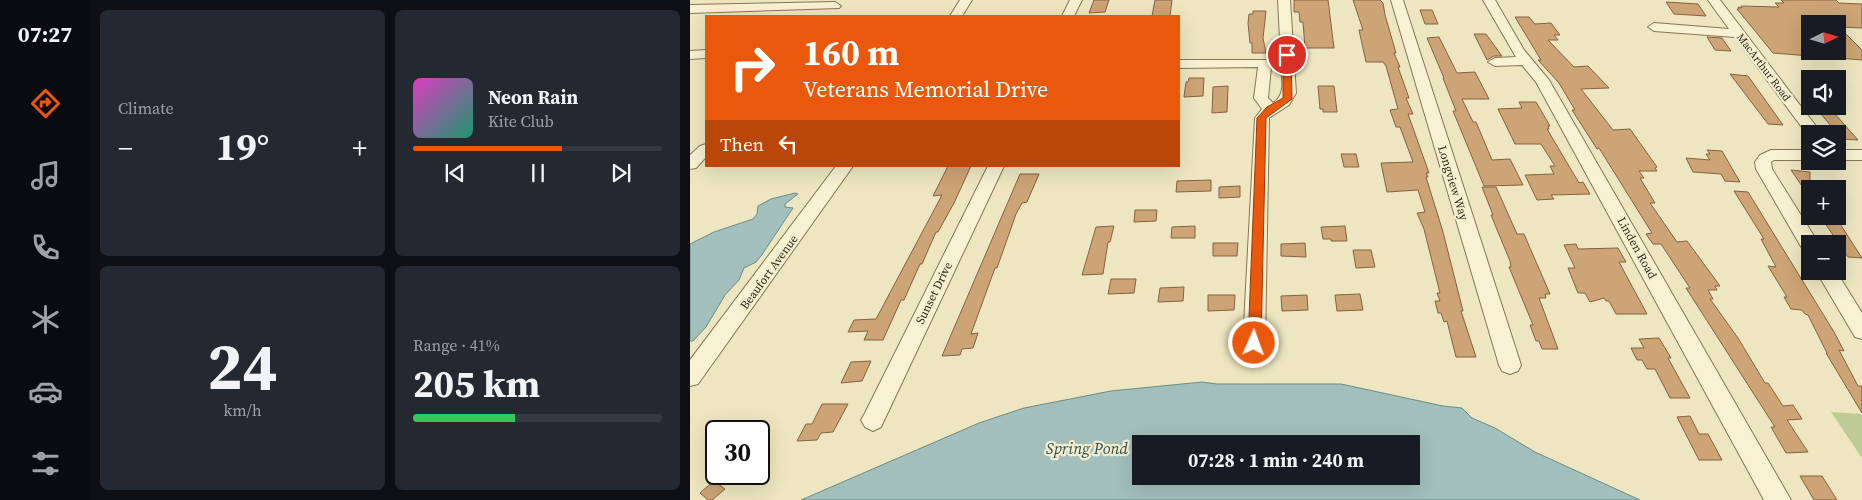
<!DOCTYPE html>
<meta charset="utf-8">
<style>
body{margin:0;font-family:"Source Serif 4",serif;background:#242831;color:#f1f3f6;height:100vh;display:flex;flex-direction:column;font-size:19px;white-space:nowrap}
*{box-sizing:border-box;margin:0}
p{font-size:16px;color:#9ea1a6}
.icon{flex:none;width:28px;height:28px;fill:none;stroke:currentColor;stroke-width:2;stroke-linecap:round;stroke-linejoin:round}
.map{position:relative;flex:1;overflow:hidden}
.panel{display:flex;flex-direction:column;gap:10px;padding:10px;background:#0d0f14;width:600px}
.panel>*{flex:none}
.guide{position:absolute;left:15px;top:15px;width:475px;height:152px;border-radius:0px;box-shadow:0 5px 20px #0002;background:#ea580c;color:#fff;overflow:hidden}
.needle{width:32px;rotate:85deg}
.fabs{position:absolute;left:1111px;top:15px;display:grid;gap:10px}
.fabs a{display:grid;place-items:center;width:45px;height:45px;border-radius:0px;background:#171b24;box-shadow:0 5px 20px #0002;font-size:25px}
.speed{position:absolute;left:15px;top:420px;display:flex;gap:10px;font-size:25px;font-weight:700;text-align:center}
.speed>*{display:grid;place-content:center;width:65px;height:65px;border-radius:50%;background:#171b24;box-shadow:0 5px 20px #0002;line-height:1}
.speed .limit{border:2px solid #111;border-radius:8px;background:#fff;color:#111}
.pin{position:absolute;display:grid;place-items:center;width:42px;height:42px;color:#fff;margin:-21px;border:2px solid #fff;border-radius:50%;box-shadow:0 1px 5px #0007}
.me{position:absolute;width:55px;margin:-28px;rotate:2deg;stroke-linejoin:round;filter:drop-shadow(0 0 4px #0008)}
.turn{display:flex;align-items:center;gap:18px;height:105px;padding:0 15px;font-size:22px}
.turn .icon{width:65px;height:65px;stroke-width:2.5}
.turn b{display:block;font-size:35px;line-height:42px}
.then{display:flex;align-items:center;height:48px;padding:0 15px;background:#0003;gap:10px;font-size:19px}
.big{font-size:38px;font-weight:700;line-height:1.1}
.panel .tile{flex:1;display:flex;flex-direction:column;justify-content:center;gap:8px;min-width:0;padding:0 18px;border-radius:8px;background:#242831}
.panel .dial{align-items:center;gap:0}
.dial b{font-size:65px;line-height:1}
.song{display:flex;align-items:center;gap:15px}
.cover{width:60px;height:60px;border-radius:8px;background:linear-gradient(135deg,hsl(310 70% 55%),hsl(160 70% 35%))}
.played{height:5px;border-radius:2px;background:linear-gradient(90deg,#ea580c 60%,#363941 60%)}
.keys{display:flex;justify-content:space-around;direction:ltr}
.heat{display:flex;justify-content:space-between;align-items:center;font-size:28px;direction:ltr}
.charge{height:8px;border-radius:4px;background:linear-gradient(90deg,#34c759 41%,#363941 0)}
.panel .tiles{flex:1;display:grid;gap:10px;grid-template-columns:repeat(2,1fr)}
.trip{position:absolute;left:442px;top:435px;width:288px;height:50px;border-radius:0px;background:#171b24;box-shadow:0 5px 20px #0002;font-weight:700;line-height:50px;text-align:center}
main{display:flex;flex:1;min-height:0}
.tabs{display:flex;flex-direction:column;width:90px;justify-content:space-around;align-items:center;background:#090b0e;color:#9ea1a6}
.tabs .icon{width:35px;height:35px}
.tabs .selected{color:#ea580c}
.tabs b{font-size:22px;color:#f1f3f6}
.map>svg:first-child{display:block}
.green{fill:#becb94}
.water{fill:#a3bfbb;stroke:#6a8d89;fill-rule:evenodd}
.building{fill:#cca475;stroke:#85633e}
.lines{fill:none;stroke-linecap:round;stroke-linejoin:round}
.minor-casing{stroke:#867658;stroke-width:2}
.minor{fill:#f8f2d3;fill-rule:evenodd}
.route{fill:#ea580c;stroke:#983908}
.labels{text-anchor:middle;stroke-width:4.5;stroke-linejoin:round;paint-order:stroke}
.far-street-label{font-size:11px;fill:#362c1c;stroke:#f5efcf}
.street-label{font-size:12px;fill:#362c1c;stroke:#f5efcf}
.near-water-label{font-size:16px;font-style:italic;fill:#2c5356;stroke:#f5efcf}
</style>
<main>
<nav class="tabs">
<b>07:27</b>
<svg class="icon selected" aria-label="directions" viewBox="0 0 24 24"><path d="M12 3l9 9-9 9-9-9zM9 14v-3h6M13 9l2 2-2 2"/></svg>
<svg class="icon" aria-label="music" viewBox="0 0 24 24"><path d="M9 18V5l10-2v13"/><circle cx="6" cy="18" r="3"/><circle cx="16" cy="16" r="3"/></svg>
<svg class="icon" aria-label="phone" viewBox="0 0 24 24"><path d="M5 4h4l2 5-3 2q2 4 5 5l2-3 5 2v4C11 20 4 13 5 4z"/></svg>
<svg class="icon" aria-label="climate" viewBox="0 0 24 24"><path d="M12 3v18M4 7l16 10M4 17L20 7"/></svg>
<svg class="icon" aria-label="car" viewBox="0 0 24 24"><path d="M5 17H2v-5l4-1 3-4h7l3 4 3 1v5h-3M9 17h6M6 11h13"/><circle cx="7" cy="17" r="2"/><circle cx="17" cy="17" r="2"/></svg>
<svg class="icon" aria-label="filters" viewBox="0 0 24 24"><path d="M4 7h16M4 17h16"/><circle cx="9" cy="7" r="2"/><circle cx="15" cy="17" r="2"/></svg>
</nav>
<section class="panel">
<div class="tiles">
<div class="tile"><p>Climate</p>
<div class="heat"><a>−</a><b class="big">19°</b><a>+</a></div>
</div>
<div class="tile">
<div class="song"><i class="cover"></i><div><b>Neon Rain</b><p>Kite Club</p></div></div>
<div class="played"></div>
<div class="keys"><svg class="icon" aria-label="previous" viewBox="0 0 24 24"><path d="M18 5L8 12l10 7zM5 5v14"/></svg><svg class="icon" aria-label="pause" viewBox="0 0 24 24"><path d="M8 5v14M16 5v14"/></svg><svg class="icon" aria-label="next" viewBox="0 0 24 24"><path d="M6 5l10 7-10 7zM19 5v14"/></svg></div>
</div>
<div class="tile dial"><b>24</b><p>km/h</p></div>
<div class="tile"><p>Range · 41%</p><b class="big">205 km</b><div class="charge"></div></div>
</div>
</section>
<div class="map">
<svg width="1172" height="500" viewBox="0 0 1172 500">
<rect width="100%" height="100%" fill="#ede6c0"/>
<path class="green" d="M1141 412 1172 414V458Z"/>
<path class="water" d="M105 193 108 194 95 204V207L103 208 71 256 66 262 54 268 49 280 35 295 16 327 3 341H0V244L24 232 63 219 67 214 68 206 81 199Z
M512 382 527 384H651L753 406 772 408 782 418 805 428 845 452 950 500H111L289 423 334 408 421 391ZM451 444H721V476H451Z"/>
<path class="building" d="M404 0H419L415 12 399 13Z
M465 0H482L480 16H462Z
M604 0H638L644 48H615L613 22H610L609 12H604Z
M663 0H690L693 3 695 15 706 53H704L710 67H708L719 98H716L723 114H718L739 173H736L738 177H736L753 232 773 311H771L786 357H766L757 321 754 322 751 313H748L745 301H750L747 293H750L734 229 727 213 735 212 728 190 697 192 691 163 723 162 710 127H706L700 110 708 109 696 66 693 62H676L669 30H673Z
M1091 0H1146L1149 3 1172 4V28L1149 27 1172 50V60L1148 58V24H1120V56L1083 53 1047 9H1049L1048 7 1052 8 1051 6 1089 7 1085 3H1094Z
M976 2 1008 4 1016 16 984 14Z
M730 10H742L748 24H735Z
M563 11H576L573 38 576 53H562V43H560L558 23 559 14H563Z
M825 17H839L845 24 861 23 870 35H864L868 40H858L884 67 898 66 919 88 891 89 923 130 940 129 967 167 965 168 967 171H949L954 178H950L965 203H960L987 242 997 241 1030 286H1025L1027 290H1018L1023 299H1020L1048 338 1075 383H1078L1093 406 1103 405 1112 419 1097 420 1118 452 1096 453 1081 427H1085L996 288H1000L971 244H963L956 234 962 233 909 148 907 149 882 110H885L869 83 848 60H851Z
M784 34H796L812 56H804L797 60Z
M749 37 767 73 785 72 799 99H772L783 122H786L802 160 820 159 833 185 794 186 763 111H766L753 78H754L737 38Z
M1017 37 1032 38 1041 51 1025 50Z
M1040 74 1058 76 1093 125 1078 124Z
M499 78H514L513 96 494 97 496 82H498Z
M538 86 537 112 522 113 523 87Z
M628 86H644L647 112H633V109H630Z
M829 102H846L860 126H858L859 129H857L889 183 893 182 900 194 861 195 864 199 847 200 835 175 864 174 860 166H865L851 144H825L808 109 832 108Z
M1130 113 1145 114 1168 140 1152 139Z
M1017 150 1032 151 1050 182 1035 181 1031 174 1003 172 996 158 1020 160 1016 154H1020Z
M651 154H666L669 167H654Z
M258 166H281L264 203 248 232H246L232 264H230L214 300H211L193 340H174L178 331 158 332 164 320 186 319 252 195 243 196Z
M1101 170 1120 172V198Z
M330 174H349L337 202 332 203 326 214 307 268H305L281 334 288 333 283 348 272 349 270 355 252 356Z
M521 180V191L486 192 487 181Z
M550 186V197L529 198V187Z
M792 187H806L827 234H834L840 248 860 294H855L856 298H849L868 349H852L849 341H846L840 325H843L819 267H821L820 261 801 215H803Z
M1044 191 1058 192 1144 332 1154 351 1149 350 1168 386H1172V413L1136 353H1137L1118 315 1115 314 1112 310 1101 309 1094 297H1097L1078 266 1086 267 1071 239H1074Z
M445 210H467L466 221 444 222Z
M1130 216H1145L1172 258 1158 257Z
M424 226 420 242H418L413 274 392 275 406 227Z
M505 226V238H481L482 227Z
M655 226 657 241H641V239H633L631 227Z
M523 243H548L547 256H523Z
M615 243 616 257 591 256V244Z
M886 244 888 249 928 248 936 262H929L957 314H926L919 301H916L914 298 900 302 895 293H888L878 268H885L874 245Z
M663 250H681L685 267 666 268Z
M421 279H446L444 293 418 294Z
M494 287 493 301 468 302 470 288Z
M670 294 673 310 647 311 645 295Z
M518 295H545L544 310 518 311Z
M617 295 618 310 592 311 591 296Z
M969 338 981 358H978L1000 398H980L965 369H957L952 360H947L941 348H954L949 339Z
M181 361 172 381 151 383 161 362Z
M132 404H158L143 432 131 433 127 440 107 441 116 424H122Z
M1000 416 1009 434H1018L1032 460H1009L987 417Z
M1110 476H1132L1147 500H1124Z
M24 481 35 489 22 500H18L10 493Z"/>
<g class="lines">
<g class="minor-casing">
<path id="minor" d="M270 0H282L272 16H260Z
M380 0H392L384 16H372Z
M588 0H600L606 93 599 105 579 118 575 343 572 349 564 352 556 349 553 343 565 118 572 109 564 98 568 67 489 68V60H591ZM591 66C592 79 596 95 583 103L578 98 581 67Z
M701 0H713L831 365 828 371 820 374 812 371 809 365Z
M793 0H805L834 50 859 80 1101 500H1074L846 82 832 65 805 66 798 62 805 58 826 57Z
M1018 0H1030L1132 134H1120L1119 137 1045 37 964 31 958 27 964 23 1039 29Z
M145 2 151 6 149 8 0 13V5Z
M16 50V58L0 59V51Z
M16 144V157L6 168 0 169V155L10 146Z
M1081 150H1120V160H1084L1081 162 1082 169 1129 244H1120V252L1113 250 1066 169 1065 162 1070 155Z
M1148 150H1172V160H1148Z
M146 166H163L8 384 0 386V360Z
M298 166H314L191 427 183 431 175 427 171 420 175 413Z
M1126 271H1146L1172 313V339L1165 337Z"/>
</g>
<use href="#minor" class="minor"/>
</g>
<path class="route" d="M597 53 601 55 602 99 576 118 571 343 569 347 564 349 560 347 558 343 567 118 577 107 593 98V55Z"/>
<g class="labels">
<g class="far-street-label">
<text transform="translate(1074 67) rotate(53)" y="4">MacArthur Road</text>
</g>
<g class="street-label">
<text transform="translate(763 183) rotate(73)" y="4">Longview Way</text>
<text transform="translate(947 248) rotate(61)" y="4">Linden Road</text>
<text transform="translate(79 272) rotate(-54)" y="4">Beaufort Avenue</text>
<text transform="translate(244 293) rotate(-64)" y="4">Sunset Drive</text>
</g>
<g class="near-water-label">
<text x="397" y="454">Spring Pond</text>
</g>
</g>
</svg>
<div class="fabs">
<a><svg class="needle" viewBox="-14 -14 28 28"><path d="M0-13l5 13h-10z" fill="#e53935"/><path d="M0 13l5-13h-10z" fill="#9ea1a6"/></svg></a>
<a><svg class="icon" aria-label="sound" viewBox="0 0 24 24"><path d="M4 9h4l5-4v14l-5-4H4zM17 9q2 3 0 6"/></svg></a>
<a><svg class="icon" aria-label="layers" viewBox="0 0 24 24"><path d="M12 4l9 5-9 5-9-5zM3 14l9 5 9-5"/></svg></a>
<a>+</a>
<a>−</a>
</div>
<div class="speed"><div class="limit">30</div></div>
<div class="pin" style="left:597px;top:55px;background:#d93025"><svg class="icon" aria-label="arrive" viewBox="0 0 24 24"><path d="M6 21V4h12l-3 4 3 4H6"/></svg></div>
<svg class="me" style="left:564px;top:343px" viewBox="-20 -20 40 40"><circle r="17" fill="#ea580c" stroke="#fff" stroke-width="3"/><path d="M0-11L8 9 0 5-8 9z" fill="#fff"/></svg>
<div class="trip">07:28 · 1 min · 240 m</div>
<div class="guide">
<div class="turn"><svg class="icon" aria-label="right" viewBox="0 0 24 24"><path d="M7 20v-9h11M14 6l5 5-5 5"/></svg><div><b>160 m</b>Veterans Memorial Drive</div></div>
<div class="then">Then<svg class="icon" aria-label="left" viewBox="0 0 24 24"><path d="M17 20v-9H6M10 6l-5 5 5 5"/></svg></div>
</div>
</div>
</main>
